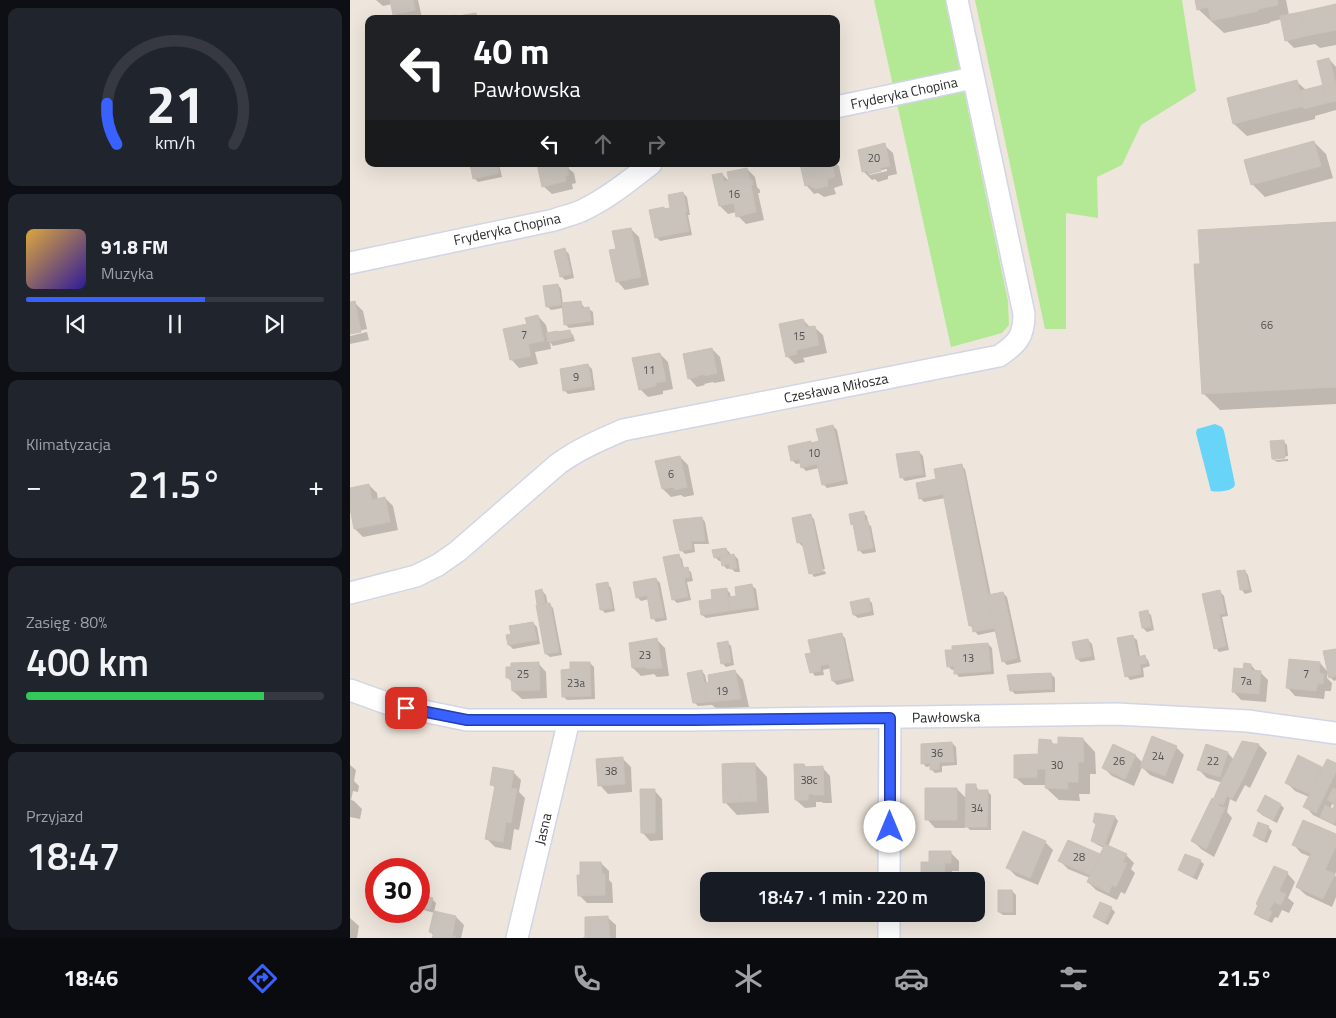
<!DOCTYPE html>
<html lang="pl">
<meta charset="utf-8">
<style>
body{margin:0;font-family:"Titillium Web",sans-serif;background:#20242c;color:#f1f3f6;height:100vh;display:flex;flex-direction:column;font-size:19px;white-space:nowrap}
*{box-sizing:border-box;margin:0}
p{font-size:16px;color:#9ea1a6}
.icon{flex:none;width:28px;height:28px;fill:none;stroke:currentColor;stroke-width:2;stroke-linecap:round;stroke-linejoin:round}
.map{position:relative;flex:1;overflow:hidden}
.sheet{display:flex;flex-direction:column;gap:8px;padding:8px;background:#0d0f14;width:350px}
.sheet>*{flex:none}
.guide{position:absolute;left:15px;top:15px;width:475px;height:152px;border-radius:10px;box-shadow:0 5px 20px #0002;background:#202124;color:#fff;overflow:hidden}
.speed{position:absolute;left:15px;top:858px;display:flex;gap:10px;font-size:25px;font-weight:700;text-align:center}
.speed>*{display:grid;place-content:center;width:65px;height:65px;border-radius:50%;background:#171b24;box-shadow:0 5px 20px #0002;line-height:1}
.speed .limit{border:8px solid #d22;background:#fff;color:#111}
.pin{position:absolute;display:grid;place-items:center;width:42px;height:42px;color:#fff;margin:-21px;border-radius:10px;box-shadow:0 2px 8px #0006}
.me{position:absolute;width:55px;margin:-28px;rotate:0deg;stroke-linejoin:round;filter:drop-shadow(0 0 4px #0008)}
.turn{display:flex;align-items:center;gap:18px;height:105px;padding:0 25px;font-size:22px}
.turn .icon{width:65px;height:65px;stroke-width:2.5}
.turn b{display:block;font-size:35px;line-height:42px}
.lanes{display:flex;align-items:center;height:48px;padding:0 25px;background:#0003;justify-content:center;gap:25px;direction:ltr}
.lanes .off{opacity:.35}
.big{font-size:38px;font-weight:600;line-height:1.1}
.sheet .card{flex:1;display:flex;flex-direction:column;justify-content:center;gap:8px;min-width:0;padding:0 18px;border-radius:10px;background:#20242c}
.sheet .dial{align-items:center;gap:0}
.dial svg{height:130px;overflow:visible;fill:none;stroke:#363941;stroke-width:7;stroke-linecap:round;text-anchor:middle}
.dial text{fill:#f1f3f6;stroke:none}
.song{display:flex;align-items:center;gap:15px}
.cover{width:60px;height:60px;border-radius:8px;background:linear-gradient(135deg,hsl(40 70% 55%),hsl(250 70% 35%))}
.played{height:5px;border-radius:2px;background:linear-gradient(90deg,#3861ff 60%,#363941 60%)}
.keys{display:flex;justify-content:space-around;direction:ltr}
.heat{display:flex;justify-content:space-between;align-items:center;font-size:28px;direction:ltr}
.charge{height:8px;border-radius:4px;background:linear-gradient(90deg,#34c759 80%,#363941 0)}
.trip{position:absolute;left:350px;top:872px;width:285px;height:50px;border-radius:10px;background:#171b24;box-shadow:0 5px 20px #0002;font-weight:600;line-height:50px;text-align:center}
.menu{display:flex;height:80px;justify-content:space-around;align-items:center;background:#090b0e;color:#9ea1a6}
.menu .icon{width:35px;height:35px}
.menu .active{color:#3861ff}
.menu b{font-size:22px;color:#f1f3f6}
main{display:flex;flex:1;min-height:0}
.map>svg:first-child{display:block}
.green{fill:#b3e895}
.water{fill:#68d4f7}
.shadow{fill:#0003;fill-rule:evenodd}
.building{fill:#c9c3bc;stroke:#cac2b6}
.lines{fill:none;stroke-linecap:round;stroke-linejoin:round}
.minor-casing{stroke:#d1d5e5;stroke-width:24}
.minor{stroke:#fff;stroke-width:21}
.route-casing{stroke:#243fa6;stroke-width:12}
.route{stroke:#3861ff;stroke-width:9}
.labels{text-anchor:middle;stroke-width:4.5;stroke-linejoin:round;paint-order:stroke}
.number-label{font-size:11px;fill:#52514f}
.street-label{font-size:14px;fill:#2b2b2b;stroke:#fff}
</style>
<main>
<section class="sheet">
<div class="card dial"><svg viewBox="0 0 100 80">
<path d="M14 69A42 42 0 1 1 86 69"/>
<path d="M14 69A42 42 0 0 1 8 44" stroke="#3861ff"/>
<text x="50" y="56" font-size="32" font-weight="700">21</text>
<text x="50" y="72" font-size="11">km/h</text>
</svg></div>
<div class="card">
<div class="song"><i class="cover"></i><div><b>91.8 FM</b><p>Muzyka</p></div></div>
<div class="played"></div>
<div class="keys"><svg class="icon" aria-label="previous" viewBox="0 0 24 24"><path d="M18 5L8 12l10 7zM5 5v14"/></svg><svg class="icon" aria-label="pause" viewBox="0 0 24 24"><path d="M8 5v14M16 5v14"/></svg><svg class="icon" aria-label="next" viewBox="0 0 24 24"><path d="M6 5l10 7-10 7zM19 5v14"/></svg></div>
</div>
<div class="card"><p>Klimatyzacja</p>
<div class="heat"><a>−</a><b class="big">21.5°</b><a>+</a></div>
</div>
<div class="card"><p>Zasięg · 80%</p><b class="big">400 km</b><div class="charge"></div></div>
<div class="card"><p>Przyjazd</p><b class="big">18:47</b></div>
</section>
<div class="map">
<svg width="986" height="938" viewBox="0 0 986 938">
<rect width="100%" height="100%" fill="#eee6dc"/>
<path class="green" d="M524 0H595L658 301 659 325 652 333 601 347Z
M625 0H832L846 91 791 125 772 165 747 177 748 218 716 213V329H695Z"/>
<path class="water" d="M865 424 872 427 874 431 885 484 884 487C877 492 869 492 861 491L846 433 847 429Z"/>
<path class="shadow" d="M26 0H68L72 18 48 19 44 14 42 4 33 6Z
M846 0H936L939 15 986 6V45L970 48 965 44 944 48 936 40 932 19 920 22V23L874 33 848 9Z
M979 59 986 67V110L965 116V119L897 136 884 124 878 99 946 81 956 90 974 86Z
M964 142 976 154 983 178 915 197 902 184Z
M534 145 543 153 547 174 538 176V179L528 182 525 179 522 180 513 171ZM537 169V171L520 175 518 173Z
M121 164H149L152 177 128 182 124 178Z
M188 164H218L219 169 224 173 226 183 222 184 223 189 202 194 193 186Z
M451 164H486L489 166 493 185 484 188 486 194 474 197 468 193 464 194 456 185Z
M397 169 405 177 407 187 410 190V193H408L414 220 396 224 388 216 387 212 378 214 370 206 372 174 381 183Z
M333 193 337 197 340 215H338L342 235 310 241 306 237 315 210 322 209Z
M986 224V404L870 410 853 393Z
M281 229 289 237 299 285 275 290 267 281V250Z
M215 250 219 254 224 278 215 280 211 276Z
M208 285 211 289 213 305 231 303 234 307 235 309H239L243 312 244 325 219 328 215 324 213 308 201 310 197 306Z
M5 303 13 311 17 329 0 333V304Z
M188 316 196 325 198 334 219 331 223 335 225 341 203 346 200 342 201 349 185 352 188 364 169 368 161 359Z
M453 320 461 328 464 327 473 335 477 353 453 358 455 362 445 364 437 356Z
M17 332 19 340 0 344V336Z
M362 349 370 357 375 381 364 383 363 382 354 384 355 385 347 387 339 378Z
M310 354 318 362 323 389 313 391V394L298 397 290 389Z
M238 365 242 369 245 390 218 394 214 390Z
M483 426 487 430 498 484 477 488 473 484 469 468 456 471 452 467V463L446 464 442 460 461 443 462 444 470 442Z
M933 441 937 445 938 456 925 458V460L938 459V461L927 462 923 459Z
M569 452 573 456 576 477 555 481 551 477Z
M330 457 338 465 344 495 334 497 331 495 321 497 313 489Z
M611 466 615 469 641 596 653 593 657 597 671 662 657 665 653 661 647 631 628 635 620 625 595 498 574 502 570 498 588 480Z
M19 485 27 493 28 500 35 498 43 506 48 530 13 537 5 529 0 498V489Z
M514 513 517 516 518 524 521 526 526 552 513 554 509 550 505 527 502 524Z
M461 516 464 519 475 569 461 572V574L454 546H452L448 542Z
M352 518 355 522 359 544H344L345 552 335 554 331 550Z
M376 549 380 553V556L384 555 388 559 390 572H385L381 568 377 569 373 565 372 561H369L365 557Z
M328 555 332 559 334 569H337L341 572 343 581 337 582 341 600 327 603 323 599Z
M475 571 476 574 464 577 462 574Z
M895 571 898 575 902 592 895 594 892 590Z
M306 579 310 583 317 620 306 622 303 618 299 599 291 601 287 597Z
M257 584 261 588 265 611 255 613 251 609Z
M402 586 406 589 409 610 356 618 352 615 363 600 376 589 380 593 381 598 388 597Z
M192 591 196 595 198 605 199 604 203 608 212 655 200 657 196 654 190 606 188 604Z
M870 592 874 596 878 616 872 617 879 650 869 652 866 648 854 595Z
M518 599 522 603 524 615 508 618 504 615Z
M797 612 801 615 804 630 797 632 793 628Z
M183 623 187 627 190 644 163 649 159 645 157 636 162 635Z
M491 634 495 638 504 681 487 685 483 681 481 668 473 670 474 675 465 676 462 672 463 654Z
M783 637 787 640 790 657H795L798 660 800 666 793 668 794 677 780 680 777 676Z
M307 640 315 648 319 676 307 677 304 674 291 676 283 668Z
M738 640 742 644 745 660 731 662 727 659Z
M377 642 381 646 384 665 376 667 372 663Z
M638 644 642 648 644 674 609 677 606 673 605 669 602 670 598 666Z
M986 650V680L984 681 980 677Z
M188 663 196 672 197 698 172 699 163 691V683L158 678Z
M240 663 244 667 245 699 217 700 213 696 222 671Z
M970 663 978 672 977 678 982 683 981 691H975L974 699 945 696 937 687Z
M901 665 907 672H910L918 680 916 702 891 700 883 691Z
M352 671 355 675 357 684 385 671 393 680 399 707 367 709 362 705 348 706 344 702Z
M701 674 705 678V692L665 694 661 690Z
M733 739 745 752 746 774H740V794H729L730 801 709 800 696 788V785H674L665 777 686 756 689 758 700 741 705 745Z
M892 742 909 745 917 753 900 788 895 785 886 802 880 799 877 812 882 818 864 857 851 849 843 841 869 802 865 798 873 783 857 778 849 770 878 753 884 760Z
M602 743 606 747 607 765 592 766V772L585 773 581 769V766L576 767 573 763Z
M764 746 786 756 793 763 826 747 834 755 823 784 800 775 792 767 784 786 762 776 754 768Z
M949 757 973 769 986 765V826L963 815 955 806 959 797 945 791 936 782ZM982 804 986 806 983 811 980 809Z
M273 759 281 767 282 792 258 794 250 785Z
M405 764 417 777 419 813 387 815 375 802Z
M0 765 6 770 4 781 9 786 8 792 3 791 1 800 4 801 12 809 10 819 0 817Z
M454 765 457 768 472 767 480 776 482 803H473L472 802H466V807L455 808 446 800Z
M163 772 171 780 169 792 175 798 169 830 164 829 161 850 145 847 137 839 146 788 142 785Z
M626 786 629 791H637L641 795V830H620L615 825V828H585L577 819 607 789 617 799Z
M304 790 312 799 313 840 300 841 292 832Z
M931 805 934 808 927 823 912 815 908 811Z
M765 817 768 821 758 847 776 855 784 863 781 869 785 873 775 894 771 892 767 900 746 890 738 882 740 878 718 869 710 861 718 842 751 855 754 848 746 844 743 841Z
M918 827 922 831 917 843 908 839 904 835Z
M986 836V872L985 875 986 877V897L982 907 956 895 947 887 961 857 951 853 943 844Z
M695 842 703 850 688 885 666 876 658 868Z
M600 852 609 861V871H602V881H568V877L580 863Z
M850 861 854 864 847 880 833 873 829 869Z
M251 863 259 871V880L262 883 263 903H237L229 895 231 876Z
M937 873 945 882 938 898 944 903 939 913 932 910 928 918 925 917 922 923 909 917 905 913Z
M486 880H501L502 881H486Z
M662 891 666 895V915H653L649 912Z
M69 896 82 899 86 903 84 912 106 917 114 925 111 938H84V936L80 932 85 913 69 909Z
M761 908 765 912 758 925 748 920 744 917Z
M52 911H61L60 914Z
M484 914H511V918H489Z
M257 917 266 925V938H236Z
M0 918 9 926 7 938H0Z"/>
<path class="building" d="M40 0H63L65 10 43 15Z
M845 0H927L928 5 908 9V11L861 21 858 7 847 10Z
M986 4V30L956 36 951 12Z
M951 12 956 36 935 41 930 16Z
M126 13 127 19H96L101 18 103 15 108 16Z
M979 58 986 84V101L977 103 967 61Z
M947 80 954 106 883 124 877 98Z
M973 85 977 103 954 109 950 91Z
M964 141 971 166 901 185 894 160Z
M535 143 540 166 530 168 531 171 519 174 518 171 512 172 508 150Z
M120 164H147L149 173 123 179Z
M187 164H216L219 175 215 176 216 181 192 187Z
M450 164H482L485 177 477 179 478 186 465 189 464 187H461L460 185 455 186Z
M397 168 400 180H402L403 185H401L406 212 386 217 384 203 369 206 362 175 372 173 374 182 379 181 377 172Z
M333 192 337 211 335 212 339 231 305 238 299 210 314 207V209L320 208 318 195Z
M986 222V387L852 394 844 264H850L848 230Z
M281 228 291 277 266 282 259 250 266 249 262 231Z
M215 248 221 274 210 277 204 251Z
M208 284 211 305 196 307 193 286Z
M5 301 11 332 0 334V302Z
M231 301 232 308 239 307 241 321 214 325 212 303Z
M188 315 194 341 178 344 181 356 160 360 153 329 177 324 175 318Z
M453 319 456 327 465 326 469 345 446 350 447 354 436 357 429 324Z
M220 330 222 337 198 342 196 333 208 331V332Z
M362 348 367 373 355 376V374L347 376V377L338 379 333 354Z
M310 353 316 381 305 383 306 386 289 390 282 358Z
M238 364 242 386 213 391 210 369Z
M483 425 495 480 472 485 467 464 451 468 449 459 441 461 438 446 461 441V443L469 441 466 429Z
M934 440 935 458 922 459 920 441Z
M569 451 573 474 550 478 546 454Z
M330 456 337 487 325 490 324 487 312 489 305 461Z
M612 464 645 628 623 632 622 625 619 626 593 494 569 499 566 483 586 479 584 469Z
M19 484 22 500 35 497 40 522 4 529 0 509V488Z
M514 511 515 521H518L523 548 508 551 503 524 501 525 499 514Z
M461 514 473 571 459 574 452 542 447 543 442 518Z
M352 517 355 541H341L342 549 330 551 323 520Z
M376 548 378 555 364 558 362 550Z
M329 554 332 568 338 567 340 577 334 578 338 597 322 600 313 557Z
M384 554 387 568 380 569 379 564 372 566 370 557Z
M895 570 899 589 890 590 887 571Z
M306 578 314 617 301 619 297 595 286 598 283 582Z
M258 582 262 608 250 610 246 584Z
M402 584 406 607 379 611 378 597 386 596 385 587Z
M377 588 379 611 351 615 349 601 362 599 361 590Z
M192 589 195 603 187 604 185 591Z
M870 590 875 613 857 616 852 594Z
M653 592 659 617 643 620 638 595Z
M519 598 521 611 503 615 500 602Z
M200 603 209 652 195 654 186 605Z
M798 610 801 627 792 628 789 612Z
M869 614 876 646 864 649 857 616Z
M659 617 667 658 652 662 643 620Z
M183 622 187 640 158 645 156 635 161 634 159 626Z
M492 633 501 678 482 681 479 664 470 666 471 671 460 673 455 654 461 653 458 640Z
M783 635 788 657 795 655 797 663 790 664 791 674 775 677 767 638Z
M307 638 312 668 297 669V667L282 668 279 643Z
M738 639 742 656 726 659 722 642Z
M378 641 381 662 371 664 367 643Z
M638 643 641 671 604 674V666L597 667 595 650H602V646Z
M986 649V676L979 678 973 651Z
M939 659 970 662 969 673 974 674 973 684 968 683 966 691 936 688Z
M189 662 190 690 162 691 161 678H156V667H161V663Z
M220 662H240L241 696 212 697 211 670 220 669Z
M894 663 901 664V670L911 671 909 694 882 692 884 668 893 669Z
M352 670 357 702 343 703 337 673Z
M385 670 391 699 357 702 354 683 359 682 358 675Z
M701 673 702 689 660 691 657 675Z
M802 736 827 746 815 776 790 767Z
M708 737 733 738 734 762H728V782H717L718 789 695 788 696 769H687L689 739 701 740 702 744H708Z
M892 741 909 744 892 781 876 773Z
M602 742 604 762H589V769L580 770V763L571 764V744Z
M763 744 786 755 775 779 752 768Z
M856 744 878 752 870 777 847 770Z
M687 754V777L664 778V755Z
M948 755 972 767 959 794 935 783Z
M273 757 275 784 248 786 246 759Z
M977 759 986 763V772L966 813 953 807Z
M388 763 390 802 373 803 372 764Z
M388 763H405L407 801 390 802Z
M444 764H454L455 767 473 766 474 795H464V794H458V800H445Z
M143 767 164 771 161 788 167 789 161 823 156 822 153 842 135 839 145 786 140 785Z
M876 773 892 781 882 799 877 796 879 791 869 786Z
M616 784H626V790H638L637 827H615Z
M869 786 879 791 873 805 870 803V802L864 798Z
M575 788H607V820H575Z
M983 788 986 789 985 804 977 800Z
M290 789H305V833H291Z
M915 795 931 804 923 820 907 811Z
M862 798 870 802 868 806 875 808 856 849 841 841Z
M986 802V819L984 824 977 821Z
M975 805 983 809 977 821 970 817Z
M745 813 765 816 761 828 746 824 743 822Z
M953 820 972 828 961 853 942 845Z
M908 822 919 826 914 840 903 836Z
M746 824 761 828 754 846 741 841Z
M972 828 986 834V846L979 861 961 853Z
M673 831 696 841 680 878 656 868Z
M718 840 750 854 740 875 708 861Z
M755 844 777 854 773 862 777 863 766 887 762 885 759 893 737 882Z
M579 851H601V863H595L594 881H567L566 877 571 873V862H579Z
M961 853 979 861 975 870 985 874 973 899 946 887Z
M835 854 851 860 843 877 828 870Z
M230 862H251L252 874H255V895L228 896 227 875H230Z
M924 866 938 872 929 891 936 894 931 905 924 902 919 911 906 904Z
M648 890H662L663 912H648Z
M69 894 83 898 80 909 69 907Z
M750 902 762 907 755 922 743 917Z
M908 905 922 912 918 920 904 914Z
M84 911 106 916 102 936H105V938H82L84 933 79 932Z
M258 916 260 938H233L235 937V917Z"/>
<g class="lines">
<g class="minor-casing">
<path id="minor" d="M486 107 623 78
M0 263 204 220C215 216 227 214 237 208 260 197 281 179 301 164
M0 593 66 576 88 565 108 551 208 464C229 449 250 440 273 430L649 356C667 344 674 337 674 314L607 0
M0 690 39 704 117 720H343L766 714 898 721 986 733
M539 881 540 718
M167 938 219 720
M539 938V914"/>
</g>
<use href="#minor" class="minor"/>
</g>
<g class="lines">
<g class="route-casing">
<path id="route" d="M56 708 117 720H343L540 718V827"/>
</g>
<use href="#route" class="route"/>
</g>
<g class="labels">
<g class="number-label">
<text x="524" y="162">20</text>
<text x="384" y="198">16</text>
<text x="917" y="329">66</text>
<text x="174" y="339">7</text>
<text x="449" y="340">15</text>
<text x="299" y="374">11</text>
<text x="226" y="381">9</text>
<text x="464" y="457">10</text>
<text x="321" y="478">6</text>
<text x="295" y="659">23</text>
<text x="618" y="662">13</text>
<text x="173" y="678">25</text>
<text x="956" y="678">7</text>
<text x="896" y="685">7a</text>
<text x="226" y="687">23a</text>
<text x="372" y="695">19</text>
<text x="587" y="757">36</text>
<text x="808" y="760">24</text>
<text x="769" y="765">26</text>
<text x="863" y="765">22</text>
<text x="707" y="769">30</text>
<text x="261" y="775">38</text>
<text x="459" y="784">38c</text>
<text x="627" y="812">34</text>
<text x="729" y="861">28</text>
</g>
<g class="street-label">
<text transform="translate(554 93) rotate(-12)" y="5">Fryderyka Chopina</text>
<text transform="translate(157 229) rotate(-12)" y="5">Fryderyka Chopina</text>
<text transform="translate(486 388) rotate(-11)" y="5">Czesława Miłosza</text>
<text transform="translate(596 717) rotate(-1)" y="5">Pawłowska</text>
<text transform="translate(193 829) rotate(-77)" y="5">Jasna</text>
</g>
</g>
</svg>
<div class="speed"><div class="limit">30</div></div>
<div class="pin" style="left:56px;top:708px;background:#d93025"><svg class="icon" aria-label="arrive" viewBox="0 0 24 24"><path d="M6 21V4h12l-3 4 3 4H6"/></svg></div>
<svg class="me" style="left:540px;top:827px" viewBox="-20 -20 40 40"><circle r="19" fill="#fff"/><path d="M0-13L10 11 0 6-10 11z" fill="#3861ff"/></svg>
<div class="trip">18:47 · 1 min · 220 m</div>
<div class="guide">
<div class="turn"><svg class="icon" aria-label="left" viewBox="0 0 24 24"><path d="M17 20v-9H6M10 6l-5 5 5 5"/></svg><div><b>40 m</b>Pawłowska</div></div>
<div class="lanes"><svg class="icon" aria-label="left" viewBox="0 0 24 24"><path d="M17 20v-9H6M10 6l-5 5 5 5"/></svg><svg class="icon off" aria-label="ahead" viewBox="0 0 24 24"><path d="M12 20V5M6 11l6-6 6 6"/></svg><svg class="icon off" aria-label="right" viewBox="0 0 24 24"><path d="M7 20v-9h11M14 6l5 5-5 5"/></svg></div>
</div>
</div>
</main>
<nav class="menu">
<b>18:46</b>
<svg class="icon active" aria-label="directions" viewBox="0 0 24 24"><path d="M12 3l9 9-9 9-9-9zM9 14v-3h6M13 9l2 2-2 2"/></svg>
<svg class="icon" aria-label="music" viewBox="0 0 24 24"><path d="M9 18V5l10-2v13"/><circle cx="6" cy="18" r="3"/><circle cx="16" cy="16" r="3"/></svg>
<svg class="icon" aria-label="phone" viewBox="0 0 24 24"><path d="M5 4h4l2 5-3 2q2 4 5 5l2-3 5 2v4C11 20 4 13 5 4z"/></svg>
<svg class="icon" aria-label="climate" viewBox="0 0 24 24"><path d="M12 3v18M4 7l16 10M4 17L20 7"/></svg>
<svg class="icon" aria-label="car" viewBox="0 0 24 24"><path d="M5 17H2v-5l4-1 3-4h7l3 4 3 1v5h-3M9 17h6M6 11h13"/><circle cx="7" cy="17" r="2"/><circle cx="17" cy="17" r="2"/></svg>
<svg class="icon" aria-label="filters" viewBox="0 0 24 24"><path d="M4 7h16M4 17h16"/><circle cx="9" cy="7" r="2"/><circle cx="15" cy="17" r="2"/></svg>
<b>21.5°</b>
</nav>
